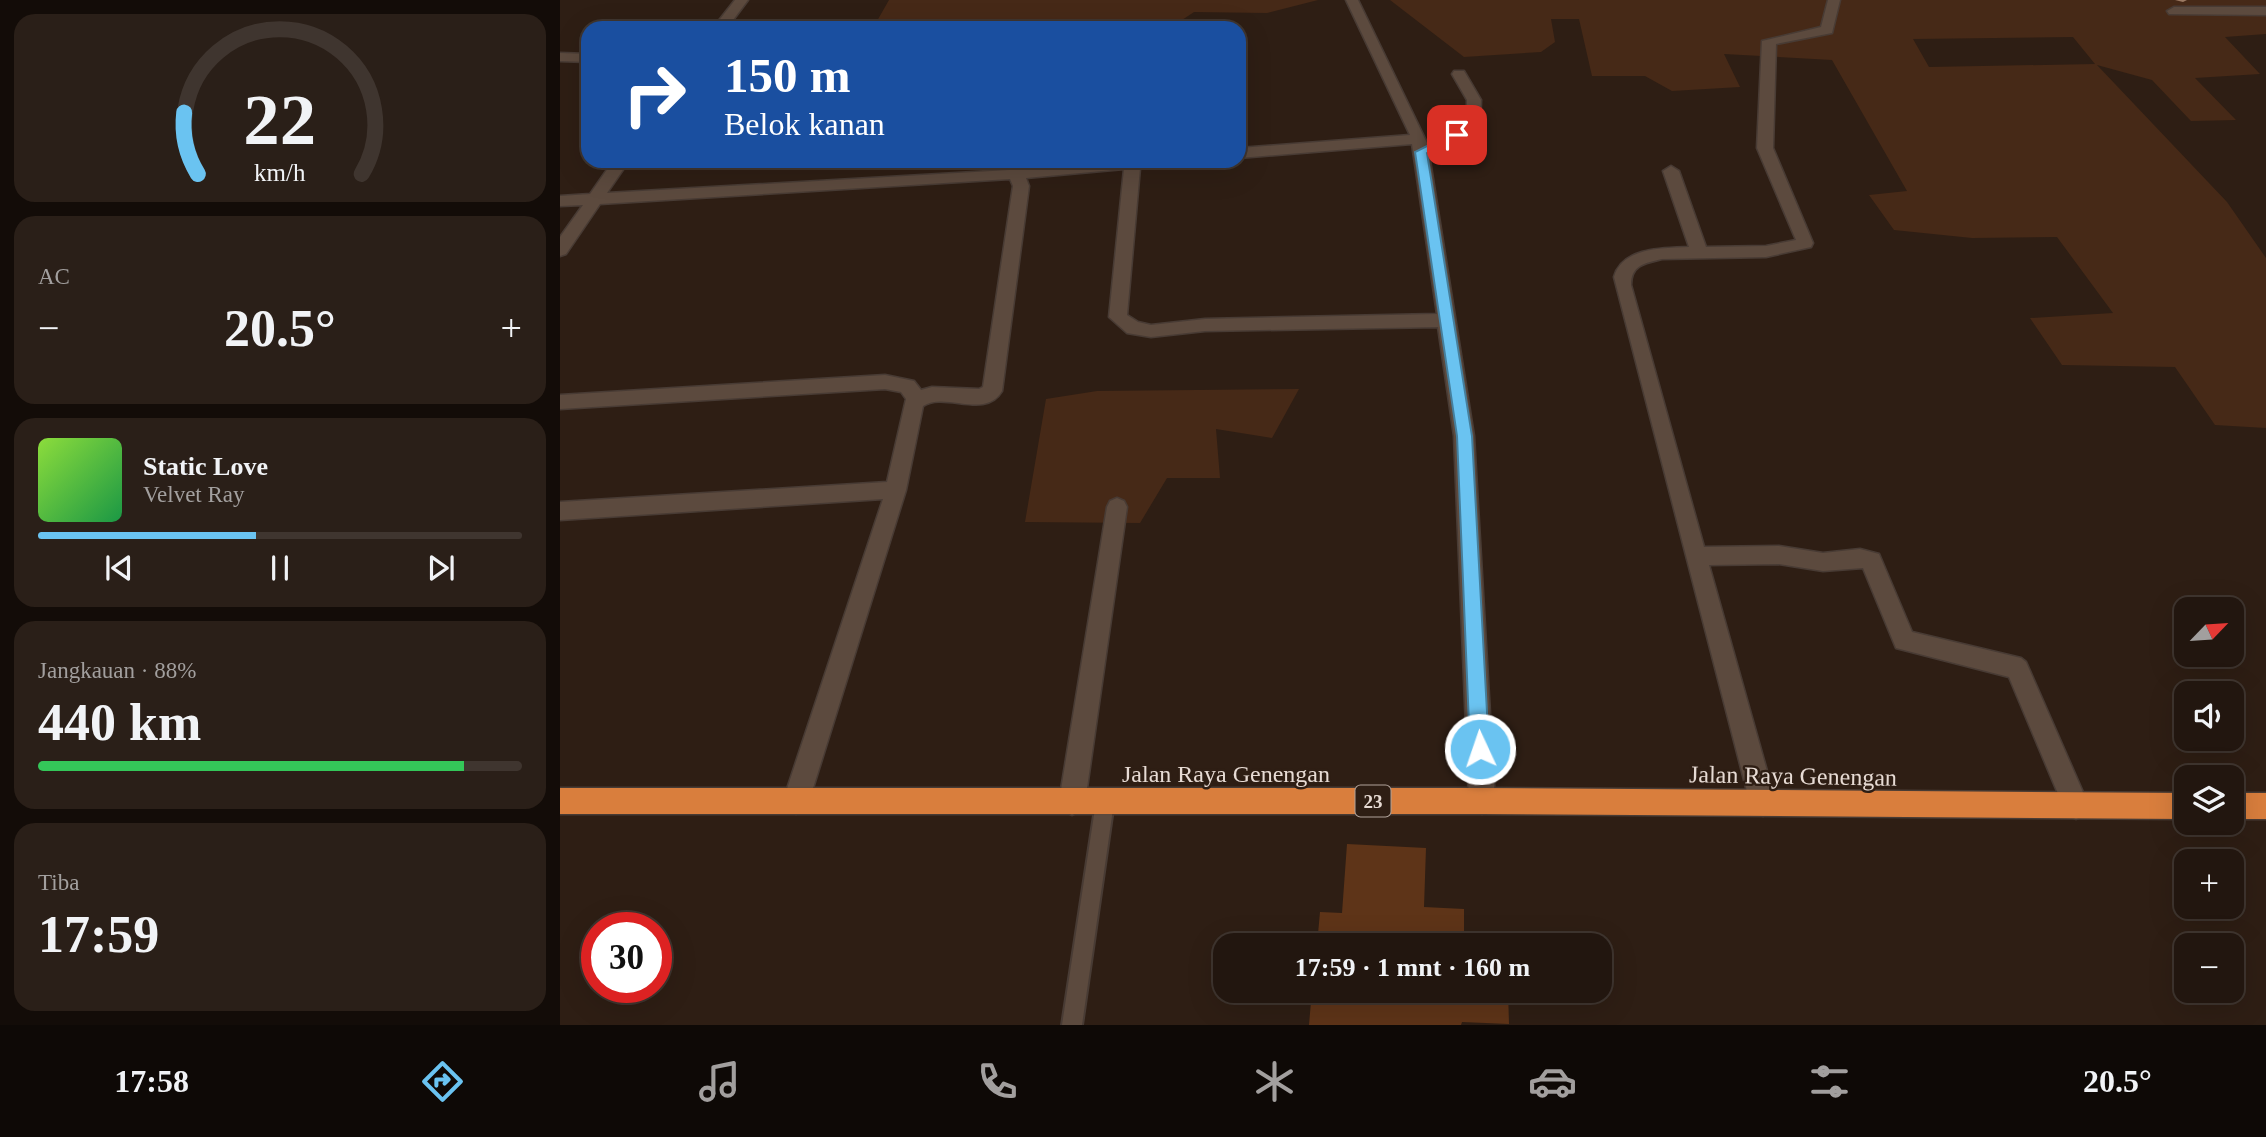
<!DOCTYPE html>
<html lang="id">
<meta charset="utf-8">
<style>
body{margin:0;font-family:Georgia,serif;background:#2a1f18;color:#f1f3f6;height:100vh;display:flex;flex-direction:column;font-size:26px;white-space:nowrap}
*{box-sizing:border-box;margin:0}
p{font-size:23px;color:#a29f9e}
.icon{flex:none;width:38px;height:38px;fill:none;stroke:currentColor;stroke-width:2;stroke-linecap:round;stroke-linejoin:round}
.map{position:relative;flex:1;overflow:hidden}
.sheet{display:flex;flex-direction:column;gap:14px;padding:14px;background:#130c08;width:560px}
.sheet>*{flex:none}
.guide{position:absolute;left:21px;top:21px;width:665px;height:147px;border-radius:21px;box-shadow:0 7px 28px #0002,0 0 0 2px #3f352f;background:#1a4fa0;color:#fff;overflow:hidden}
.needle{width:46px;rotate:65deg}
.controls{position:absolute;left:1614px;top:597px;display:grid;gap:14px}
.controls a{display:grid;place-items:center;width:70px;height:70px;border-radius:14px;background:#22160f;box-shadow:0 7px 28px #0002,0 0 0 2px #3f352f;font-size:35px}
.speed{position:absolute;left:21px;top:912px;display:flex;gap:14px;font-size:35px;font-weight:700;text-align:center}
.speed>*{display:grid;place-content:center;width:91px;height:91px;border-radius:50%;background:#22160f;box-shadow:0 7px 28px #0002,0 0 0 2px #3f352f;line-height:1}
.speed .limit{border:10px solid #d22;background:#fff;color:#111}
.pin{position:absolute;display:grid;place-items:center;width:60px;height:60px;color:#fff;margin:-30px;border-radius:14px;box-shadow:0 4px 10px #0006}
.me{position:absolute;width:77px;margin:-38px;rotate:357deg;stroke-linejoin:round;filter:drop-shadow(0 0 5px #0008)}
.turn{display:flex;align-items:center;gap:24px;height:147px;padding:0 28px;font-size:32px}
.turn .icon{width:91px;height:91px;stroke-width:2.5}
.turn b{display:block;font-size:49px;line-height:60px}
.big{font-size:52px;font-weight:700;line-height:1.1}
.sheet .card{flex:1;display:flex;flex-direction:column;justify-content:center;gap:10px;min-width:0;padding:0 24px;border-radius:21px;background:#2a1f18}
.sheet .dial{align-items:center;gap:0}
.dial svg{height:182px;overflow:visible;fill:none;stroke:#3f352f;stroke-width:7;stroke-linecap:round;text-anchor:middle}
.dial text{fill:#f1f3f6;stroke:none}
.song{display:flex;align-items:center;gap:21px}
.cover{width:84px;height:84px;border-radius:10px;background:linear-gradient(135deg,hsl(90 70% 55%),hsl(140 70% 35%))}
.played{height:7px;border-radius:4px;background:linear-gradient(90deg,#6ac3f1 45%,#3f352f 45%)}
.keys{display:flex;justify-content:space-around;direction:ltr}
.heat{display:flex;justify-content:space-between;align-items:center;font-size:38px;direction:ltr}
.charge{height:10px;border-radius:5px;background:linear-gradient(90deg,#34c759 88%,#3f352f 0)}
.trip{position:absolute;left:653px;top:933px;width:399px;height:70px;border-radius:21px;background:#22160f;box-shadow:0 7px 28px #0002,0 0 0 2px #3f352f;font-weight:700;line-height:70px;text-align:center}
.dock{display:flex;height:112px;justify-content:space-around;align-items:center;background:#0e0906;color:#a29f9e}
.dock .icon{width:49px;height:49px}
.dock .active{color:#6ac3f1}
.dock b{font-size:32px;color:#f1f3f6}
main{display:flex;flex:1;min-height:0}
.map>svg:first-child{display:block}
.green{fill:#462917;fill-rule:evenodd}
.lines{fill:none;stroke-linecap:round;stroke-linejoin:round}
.stream{fill:#9c7a63;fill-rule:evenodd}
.building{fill:#5e3418}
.lane-casing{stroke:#483b34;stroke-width:4}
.street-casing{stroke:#483b34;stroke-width:3}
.highway-casing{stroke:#483b34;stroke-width:3}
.lane{fill:#5c4a3e;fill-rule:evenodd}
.street{fill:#5c4a3e;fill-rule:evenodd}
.highway{fill:#d97e3d;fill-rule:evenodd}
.route{fill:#6ac3f1;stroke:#457f9d;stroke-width:2}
.labels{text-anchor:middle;stroke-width:5;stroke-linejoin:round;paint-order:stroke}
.shield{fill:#2e1e14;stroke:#b0a29a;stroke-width:2}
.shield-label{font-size:19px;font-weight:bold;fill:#e7dbd4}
.near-street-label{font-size:24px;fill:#e7dbd4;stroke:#2e1e14}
</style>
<main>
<section class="sheet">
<div class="card dial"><svg viewBox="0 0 100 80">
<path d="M14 69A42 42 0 1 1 86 69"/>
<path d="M14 69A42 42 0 0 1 8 42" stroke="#6ac3f1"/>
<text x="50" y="56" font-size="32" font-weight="700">22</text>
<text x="50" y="72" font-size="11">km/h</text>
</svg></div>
<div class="card"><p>AC</p>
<div class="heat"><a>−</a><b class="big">20.5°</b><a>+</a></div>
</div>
<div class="card">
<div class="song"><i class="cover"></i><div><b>Static Love</b><p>Velvet Ray</p></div></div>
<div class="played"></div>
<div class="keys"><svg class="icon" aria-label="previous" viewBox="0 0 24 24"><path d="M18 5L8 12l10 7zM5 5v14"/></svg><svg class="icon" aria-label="pause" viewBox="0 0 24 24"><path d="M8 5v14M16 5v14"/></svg><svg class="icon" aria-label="next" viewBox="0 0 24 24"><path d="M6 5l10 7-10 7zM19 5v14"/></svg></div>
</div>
<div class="card"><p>Jangkauan · 88%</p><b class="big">440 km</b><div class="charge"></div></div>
<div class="card"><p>Tiba</p><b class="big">17:59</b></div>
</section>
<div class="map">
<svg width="1706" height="1025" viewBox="0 0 1706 1025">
<rect width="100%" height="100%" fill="#2e1e14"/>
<path class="green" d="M329 0H758L707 13 634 12 619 22 598 28H313Z
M830 0H1706V34L1665 37 1700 74 1635 78 1676 120 1631 121 1592 80 1537 65 1667 202 1706 258V428L1655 425 1615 367 1502 365 1470 318 1553 313 1497 237 1412 238 1334 230 1309 195 1347 191 1272 60 1164 54 1180 87 1112 91 1085 76H1032L1019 19H991L995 42 981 52 904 57ZM1513 37 1535 64 1369 67 1353 39Z
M739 389 712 438 656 429 660 478H607L580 523 465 522 486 399 537 391Z"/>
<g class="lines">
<path class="stream" d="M1615 0H1627L1623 2Z"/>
</g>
<path class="building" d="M787 844 866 848 864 907 904 909V945H757L760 912 782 913Z
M752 990H948L949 1024 902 1022 901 1025H749Z"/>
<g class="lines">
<g class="lane-casing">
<path id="lane" d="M545 794 551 796 554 802 522 1025H502L536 802 539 796Z"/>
</g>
<g class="street-casing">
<path id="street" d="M175 0H188L167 28H153Z
M786 0H798L867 143 907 124V100L892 74 894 71H904L921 100 920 129 869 154 914 436 935 801 931 810 922 814 913 810 909 801 894 436 878 327 645 331 591 337 567 333 549 317 564 169 466 178 469 186 442 391C425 420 385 391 363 406L346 490 249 801 245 810 236 814 227 810 223 801 323 499 0 520V502L327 482 346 399 341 392 325 389 0 409V395L325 375 354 381 361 390 372 387 419 389 423 387 453 186 450 179 40 204 6 254 0 256V237L23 205 0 206V196L30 194 53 161H69L47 193 449 170 450 161H466L465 168 551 161H614L606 166 580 168 567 315 578 322 591 325 645 319 877 314 852 144 679 158V148L850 135Z
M1268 0H1280L1272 33 1216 44 1213 148 1253 243 1251 247 1206 257 1102 259C1085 263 1071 265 1071 285L1144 547 1219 546 1263 553 1300 549 1319 554 1352 632 1461 658 1466 662 1529 806 1525 815 1516 819 1507 815 1449 677 1336 648 1303 568 1263 571 1219 564 1149 565 1216 803 1212 812 1203 816 1194 812 1190 803 1054 277C1062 247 1104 248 1129 247L1103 171 1111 166 1119 171 1146 247 1206 246 1236 240 1197 148 1202 41 1261 27Z
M1614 7H1706V15L1609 14 1607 11Z
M0 53 28 54V62L0 61Z
M557 498 564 501 567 507 525 802 521 811 512 815 503 811 499 802 547 507 550 501Z"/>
</g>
<g class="highway-casing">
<path id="highway" d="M0 788H922L1626 793V819L922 814H0Z
M1671 793H1706V819H1671Z"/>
</g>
<use href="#lane" class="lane"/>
<use href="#street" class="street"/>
<use href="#highway" class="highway"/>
</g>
<path class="route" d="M897 131 903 135 901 137 867 153 912 436 929 749 926 755 920 758 913 755 910 749 897 436 855 152Z"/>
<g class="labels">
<rect class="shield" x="795.5" y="785.5" width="35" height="31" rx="5"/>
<g class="shield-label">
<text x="813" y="808">23</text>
</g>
<g class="near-street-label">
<text x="666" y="782">Jalan Raya Genengan</text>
<text transform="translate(1233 776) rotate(1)" y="8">Jalan Raya Genengan</text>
</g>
</g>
</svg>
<div class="controls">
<a><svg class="needle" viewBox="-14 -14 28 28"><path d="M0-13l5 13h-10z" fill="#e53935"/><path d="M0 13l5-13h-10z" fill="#a29f9e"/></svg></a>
<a><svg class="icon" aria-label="sound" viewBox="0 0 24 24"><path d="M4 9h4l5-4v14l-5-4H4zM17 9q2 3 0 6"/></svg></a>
<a><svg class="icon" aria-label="layers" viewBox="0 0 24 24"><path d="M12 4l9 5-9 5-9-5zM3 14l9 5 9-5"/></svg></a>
<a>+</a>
<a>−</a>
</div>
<div class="speed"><div class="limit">30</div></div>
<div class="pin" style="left:897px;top:135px;background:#d93025"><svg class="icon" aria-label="arrive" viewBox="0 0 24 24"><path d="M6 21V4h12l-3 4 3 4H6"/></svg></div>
<svg class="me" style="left:920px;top:749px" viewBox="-20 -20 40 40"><circle r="17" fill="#6ac3f1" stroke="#fff" stroke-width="3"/><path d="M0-11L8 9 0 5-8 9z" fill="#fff"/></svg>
<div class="trip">17:59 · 1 mnt · 160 m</div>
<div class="guide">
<div class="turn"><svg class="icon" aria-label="right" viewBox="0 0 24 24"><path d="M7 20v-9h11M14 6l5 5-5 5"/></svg><div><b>150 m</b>Belok kanan</div></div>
</div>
</div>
</main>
<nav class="dock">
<b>17:58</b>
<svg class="icon active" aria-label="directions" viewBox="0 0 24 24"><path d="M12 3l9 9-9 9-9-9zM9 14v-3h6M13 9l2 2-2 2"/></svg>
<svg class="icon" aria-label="music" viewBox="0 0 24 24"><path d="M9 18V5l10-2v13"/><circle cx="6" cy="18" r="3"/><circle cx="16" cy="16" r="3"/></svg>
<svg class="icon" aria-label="phone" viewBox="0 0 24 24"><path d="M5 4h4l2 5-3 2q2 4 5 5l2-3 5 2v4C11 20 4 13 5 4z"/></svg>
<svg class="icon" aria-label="climate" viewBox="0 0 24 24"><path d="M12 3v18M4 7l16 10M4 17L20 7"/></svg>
<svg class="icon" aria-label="car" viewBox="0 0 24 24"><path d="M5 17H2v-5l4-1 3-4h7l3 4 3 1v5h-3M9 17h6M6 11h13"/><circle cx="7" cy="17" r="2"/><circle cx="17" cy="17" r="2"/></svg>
<svg class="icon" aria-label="filters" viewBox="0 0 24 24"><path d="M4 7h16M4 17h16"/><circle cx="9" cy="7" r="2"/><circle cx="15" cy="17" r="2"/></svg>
<b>20.5°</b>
</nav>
